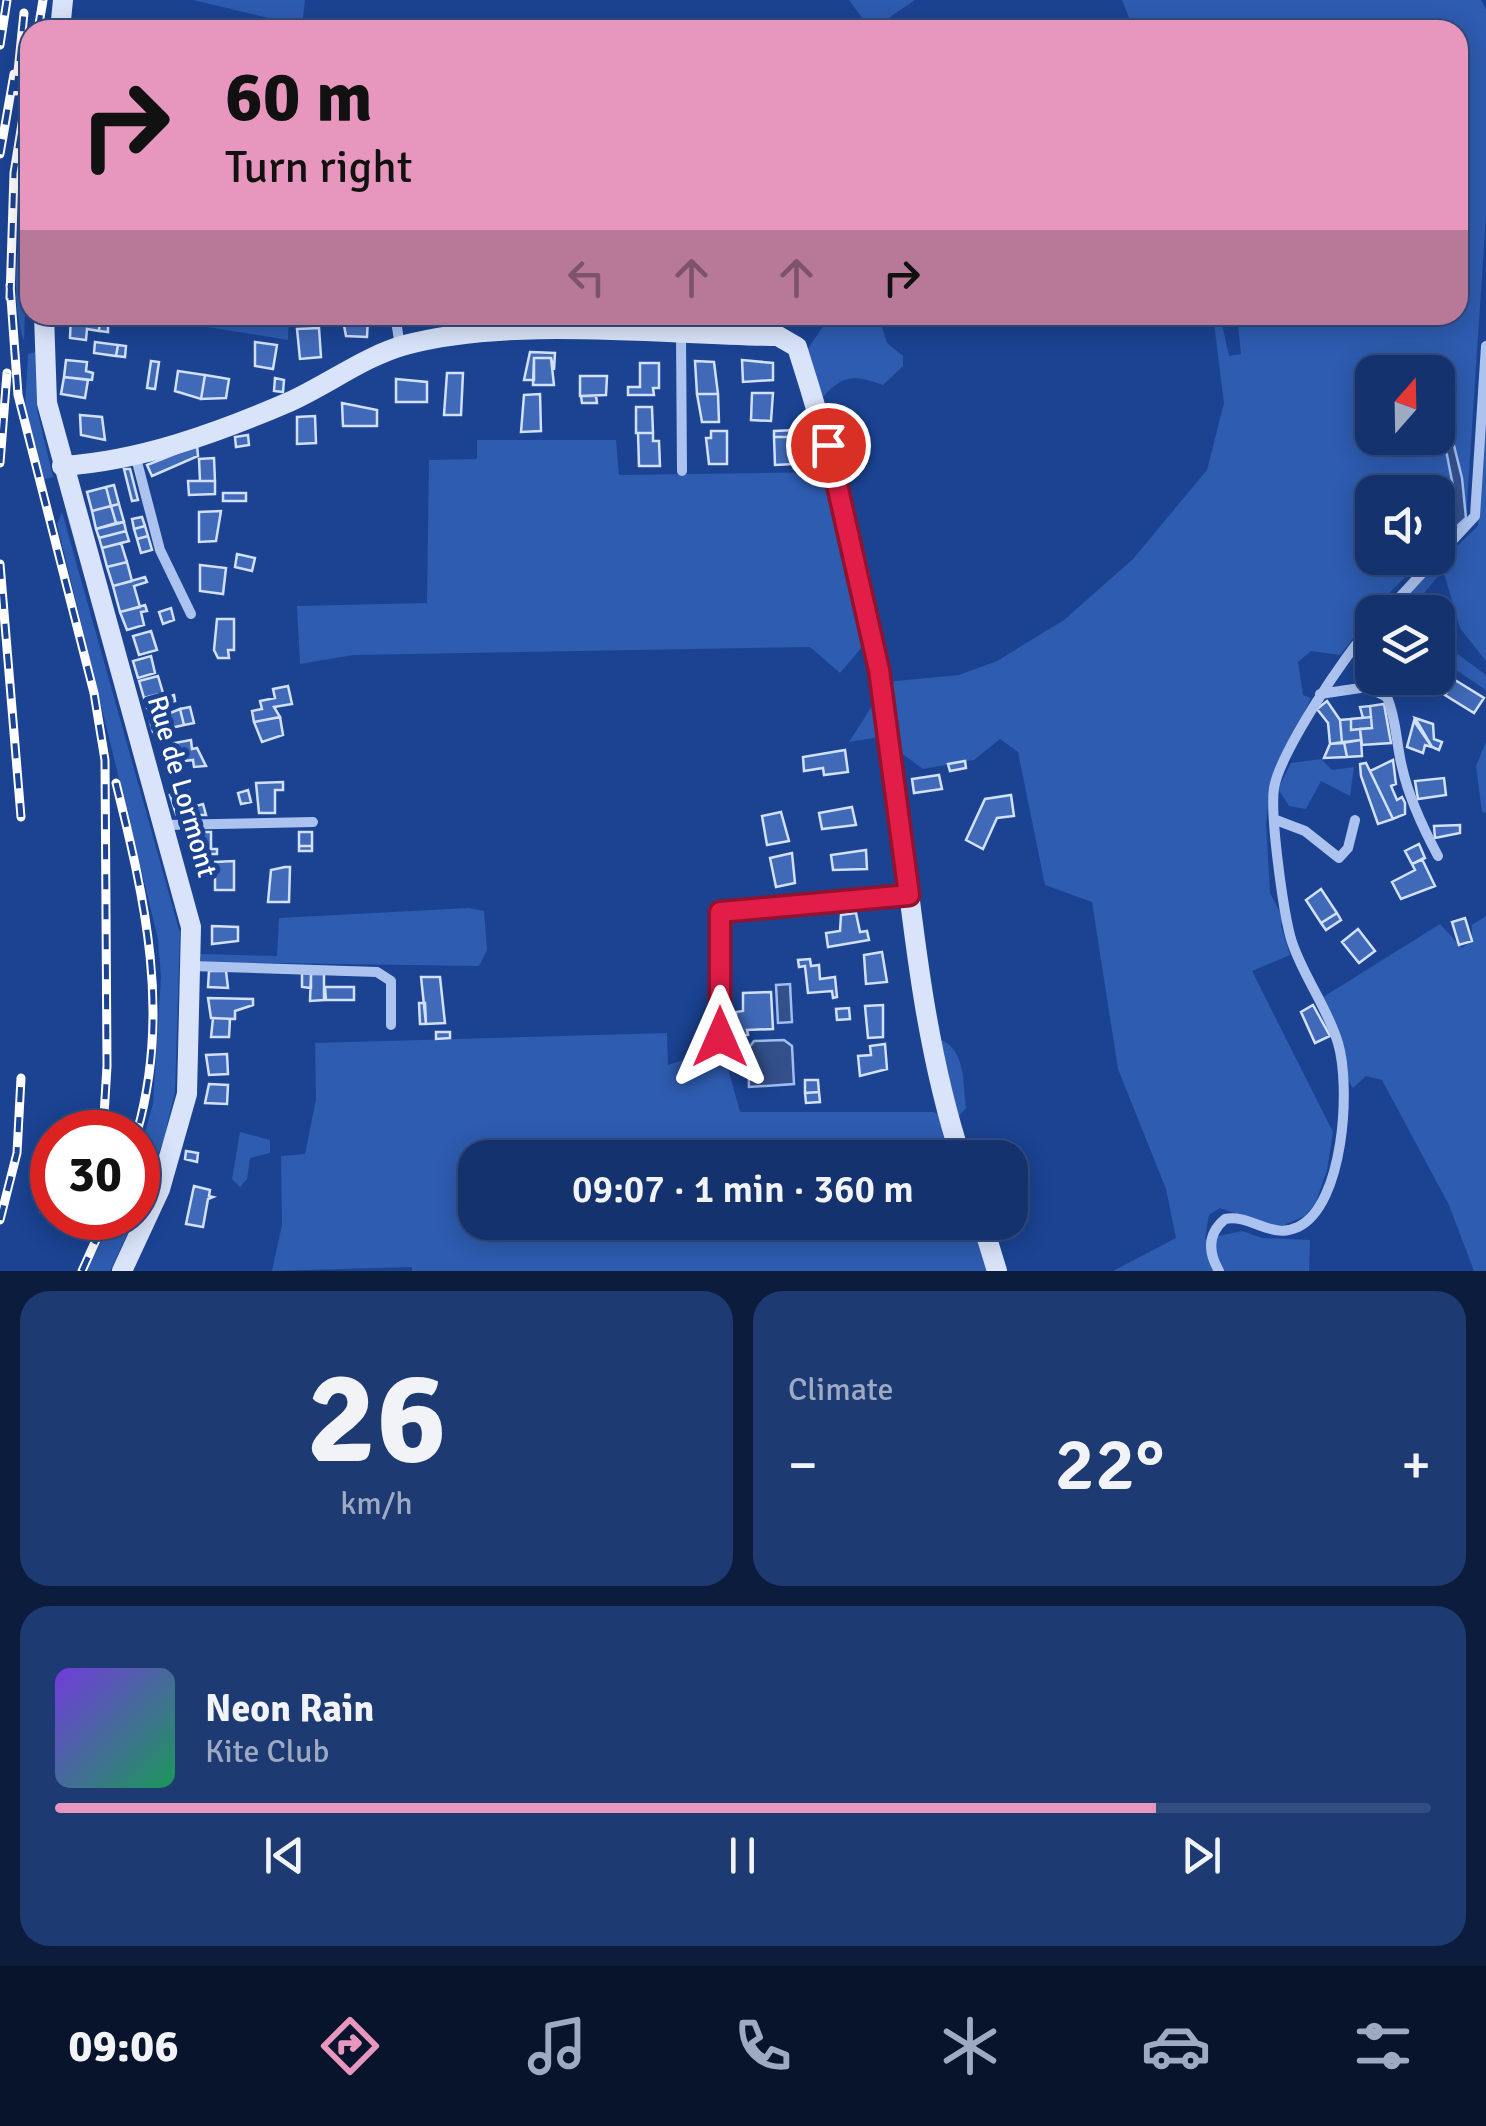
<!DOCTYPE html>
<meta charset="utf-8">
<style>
body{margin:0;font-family:Signika,sans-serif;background:#1d3a73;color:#f1f3f6;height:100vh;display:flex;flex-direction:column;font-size:38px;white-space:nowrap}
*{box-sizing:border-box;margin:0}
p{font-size:32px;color:#9daac2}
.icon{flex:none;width:55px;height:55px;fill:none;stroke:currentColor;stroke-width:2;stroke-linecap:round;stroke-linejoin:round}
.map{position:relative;height:1271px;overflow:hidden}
.side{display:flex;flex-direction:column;gap:20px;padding:20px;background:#0b1c3c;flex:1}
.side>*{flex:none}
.guide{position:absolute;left:20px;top:20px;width:1448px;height:305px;border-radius:30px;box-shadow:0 5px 25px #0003,0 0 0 2px #334d81;background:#e797bd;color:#111;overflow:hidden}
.needle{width:65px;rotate:20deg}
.fabs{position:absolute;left:1355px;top:355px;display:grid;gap:20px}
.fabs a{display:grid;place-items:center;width:100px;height:100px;border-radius:20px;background:#14326e;box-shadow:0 5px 25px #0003,0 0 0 2px #334d81;font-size:50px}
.speed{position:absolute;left:30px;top:1110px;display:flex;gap:20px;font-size:50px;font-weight:700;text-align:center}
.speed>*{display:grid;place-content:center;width:130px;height:130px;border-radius:50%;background:#14326e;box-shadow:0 5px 25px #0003,0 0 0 2px #334d81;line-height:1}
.speed .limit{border:15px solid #d22;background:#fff;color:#111}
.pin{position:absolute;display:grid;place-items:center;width:85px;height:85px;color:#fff;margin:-42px;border:5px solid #fff;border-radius:50%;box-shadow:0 2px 10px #0007}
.me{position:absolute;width:110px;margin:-55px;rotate:0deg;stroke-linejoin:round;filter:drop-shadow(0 0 8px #0008)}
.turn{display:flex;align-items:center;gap:35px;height:210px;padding:0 40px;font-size:45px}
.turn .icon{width:130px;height:130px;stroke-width:2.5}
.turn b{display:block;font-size:70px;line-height:85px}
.lanes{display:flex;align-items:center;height:95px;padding:0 40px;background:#0003;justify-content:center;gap:50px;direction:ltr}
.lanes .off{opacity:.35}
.big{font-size:75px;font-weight:600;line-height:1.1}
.side .card{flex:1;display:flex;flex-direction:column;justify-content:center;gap:15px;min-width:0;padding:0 35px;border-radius:30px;background:#1d3a73}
.side .dial{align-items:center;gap:0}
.dial b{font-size:130px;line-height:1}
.song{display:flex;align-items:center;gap:30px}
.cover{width:120px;height:120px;border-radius:15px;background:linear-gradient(135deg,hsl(260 70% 55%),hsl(150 70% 35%))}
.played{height:10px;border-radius:5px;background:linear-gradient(90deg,#e797bd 80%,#334d81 80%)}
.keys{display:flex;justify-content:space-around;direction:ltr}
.heat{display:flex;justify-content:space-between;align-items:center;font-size:55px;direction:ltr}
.side .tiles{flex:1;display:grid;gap:20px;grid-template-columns:1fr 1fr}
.card:last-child{grid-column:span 2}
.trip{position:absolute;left:458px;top:1140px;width:570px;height:100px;border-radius:30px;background:#14326e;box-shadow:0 5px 25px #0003,0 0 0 2px #334d81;font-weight:600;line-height:100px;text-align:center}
.tabs{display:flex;height:160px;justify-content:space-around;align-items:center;background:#08142c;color:#9daac2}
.tabs .icon{width:70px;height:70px}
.tabs .active{color:#e797bd}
.tabs b{font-size:45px;color:#f1f3f6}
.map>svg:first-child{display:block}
.green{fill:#2e5cb0;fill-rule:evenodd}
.water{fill:#33508b;stroke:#9fbdf1;stroke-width:2.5}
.building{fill:#406ab8;stroke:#d2e0fa;stroke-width:2.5}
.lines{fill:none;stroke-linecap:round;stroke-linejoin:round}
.street{stroke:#acc3ef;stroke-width:10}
.secondary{stroke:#d9e4fa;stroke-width:20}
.rail-casing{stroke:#fff;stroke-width:9}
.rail{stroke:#1b4392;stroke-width:5;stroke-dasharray:15;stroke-linecap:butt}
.route-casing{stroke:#92132f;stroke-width:25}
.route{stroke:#e11d48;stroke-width:18}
.labels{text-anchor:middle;stroke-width:10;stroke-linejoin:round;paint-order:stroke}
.street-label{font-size:28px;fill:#fff;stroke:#1b4392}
</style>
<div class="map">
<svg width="1486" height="1271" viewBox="0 0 1486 1271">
<rect width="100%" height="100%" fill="#1b4392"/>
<path class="green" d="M193 0H305L302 26Z
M849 0H915L871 30Z
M1122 0H1481L1486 9V216L1466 518 1438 546V492H1372V558H1425L1390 592 1340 655 1311 651 1298 662 1303 695 1311 698 1270 788 1266 824 1270 893 1283 918 1281 926 1290 955 1252 971 1333 1132 1327 1170 1316 1202 1305 1216 1284 1225H1268L1220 1208 1209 1215 1205 1239 1242 1231 1262 1238 1310 1240 1309 1271H1113L1176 1238 1166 1189 1118 1069 1092 902 1045 885 1018 752 1000 739 974 760 923 769 897 750 886 682 959 675 997 661 1064 620 1133 559 1207 470 1224 403 1213 315H1220L1229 356 1241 354 1237 315H1458V30H1134ZM1372 372H1438V438H1372Z
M30 161 24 341C6 286 23 218 30 161Z
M164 315H289L288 340 164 320Z
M831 315H878L887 343 903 356V366L883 385C854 375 844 374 823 397L807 350Z
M35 352 37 410 53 477 42 480 25 409 28 354Z
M1486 417V661L1460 628 1443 570 1411 609 1406 601 1412 589 1478 526Z
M477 440H616L619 475 824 472 863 646 840 673 810 647 353 655 300 664 297 606 427 603 429 460 477 459Z
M62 512 180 933 175 1092 164 1138 138 1211V1158L153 1104 161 977 158 939 57 524Z
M1451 649 1486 675V690L1447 664 1446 652Z
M874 703 879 737 849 742Z
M1486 742V813L1482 812 1476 766Z
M1321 759 1332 770 1354 767 1350 796 1321 781 1306 809 1289 806 1278 789 1291 763Z
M469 908 484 911 487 950 479 966 201 962 200 954 277 956 279 918Z
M1486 916V1271H1474L1449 1205 1382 1080 1366 1076 1353 1088 1343 1073 1320 999 1440 924 1462 948 1472 941V925Z
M667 1033 668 1065 722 1047 740 1112H933L948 1119 961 1157 475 1158V1222L982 1223 997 1271H412V1267L272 1271 282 1225 281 1156 305 1154 316 1099 315 1043Z
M941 1040C966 1050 963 1085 966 1108L958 1117Z
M240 1132 270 1140V1153L250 1158 247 1179 240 1187 232 1179Z
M112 1218H135L110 1271H87Z"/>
<path class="water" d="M1438 381 1462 478 1466 518 1453 530 1438 500 1454 491 1438 409Z
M790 984 792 1022 778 1023 776 985Z
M784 1040 792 1046 794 1084 749 1087 748 1049 754 1041Z"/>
<path class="building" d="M142 22 161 25V30H140Z
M71 315H109L108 321 100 320 99 331 87 329 86 340 70 338Z
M342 315 368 318 367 337 346 336Z
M100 320 108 321V332L99 331Z
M319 328 321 357 300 359 297 329Z
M95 342 118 345 116 356 94 353Z
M255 342 277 345 273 369 255 366Z
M118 345 126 346 125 357 116 356Z
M530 352 555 353 554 370 551 358H534V380H524Z
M534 358H551L554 385H533Z
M66 360 87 362 86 371 93 373 92 380 64 377Z
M742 360 773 363V380L743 382Z
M151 361 159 362 155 389 147 388Z
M695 361 714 362 718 394H697Z
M640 363H659V388H653L654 395H628V387H640Z
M178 371 205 375 201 399 175 391Z
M447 373H463L461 415H444Z
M205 375 229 379 226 398 201 399Z
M580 376H607L606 395 580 396Z
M64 377 88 380 85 398 61 394Z
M275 378 284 380 283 392 274 391Z
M396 379 427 382V402H396Z
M752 393H773L771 421 751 420Z
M540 394 541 431 521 432 524 395Z
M697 394H718L719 422H702Z
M581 396H596L597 403H582Z
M342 403 377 410V426H343Z
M636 407H652L653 433H636Z
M80 415 102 417 105 440 81 435Z
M315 416 316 443 297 444V417Z
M796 430V437H774V431Z
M711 431H727V464H709L706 438H711Z
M638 433H653V441H659L660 466H639Z
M248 435 249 445 236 447 235 437Z
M774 437H796L794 464 775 465Z
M197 445 198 456 152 476 147 465Z
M214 458 215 481H200L199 459Z
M124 469H130L138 500 132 501Z
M188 481H215V494L189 495Z
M114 485 119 504 111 506 106 487Z
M106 487 111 506 92 511 87 492Z
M223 493H246V501H223Z
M119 504 124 522 116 523 111 506Z
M111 506 116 523 96 529 92 511Z
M221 511 216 541 199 542V512Z
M142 517 145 526 134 529 132 519Z
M124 522 126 531 99 538 96 529Z
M145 526 148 536 137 539 134 529Z
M126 531 129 541 102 548 99 538Z
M148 536 152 550 141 553 137 539Z
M121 543 127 562 107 567 102 548Z
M237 554 255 558 252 571 235 567Z
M127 562 132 581 113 586 107 567Z
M200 565 226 568 223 594 200 591Z
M145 577 147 582 134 586 140 607 120 612 113 586Z
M145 605 147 611 141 612 144 625 127 630 120 612Z
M171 608 174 620 163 624 159 612Z
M217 619H234V650H228L229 658H218L214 650Z
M151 631 157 650 139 655 133 636Z
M151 656 155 673 138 678 133 661Z
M158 676 163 693 144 698 139 681Z
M1455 680 1484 698 1474 713 1445 695Z
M288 686 292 704 274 707 280 717 254 722 252 711 262 709 260 701 275 698 273 689Z
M174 695 175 701 147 708 146 702Z
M1327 701 1340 720 1342 743 1330 744 1328 723 1317 709Z
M1384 704 1391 743 1362 745 1360 729 1372 728 1370 706Z
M1370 706 1371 717 1363 718 1360 707Z
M190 707 194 723 184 725 180 709Z
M180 709 184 725 153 732 150 721Z
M280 717 283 735 262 742 254 722Z
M1371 717 1372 728 1351 730V719Z
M1415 718 1433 724 1434 739 1442 742 1439 750 1432 747Z
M1351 719V730L1360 729 1361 740 1342 743 1340 720Z
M1414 721 1432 747 1425 745 1423 753 1407 747Z
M191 740 192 749 197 748 206 766 194 767 193 760 168 763 169 744Z
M1361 740 1362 756 1347 757 1344 742Z
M1344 742 1347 757 1324 758 1330 744Z
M845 750 848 772 824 775 823 768 804 771 803 757Z
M1393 760 1396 784 1391 786 1397 800 1402 797 1405 803V814L1393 819 1370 771Z
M965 761 966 768 950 771 948 764Z
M1366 763 1393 819 1378 824 1361 776 1360 764Z
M939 775 942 789 914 793 912 779Z
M1444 778 1446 795 1418 799 1415 781Z
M283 782V790H275V813H259L256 783Z
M248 790 251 802 241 804 238 793Z
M188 791 193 807 203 804 206 815H195L193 811 176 814 170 795Z
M1011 795 1014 816 997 818 983 849 966 840 985 799Z
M852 807 856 825 822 829 819 813Z
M781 812 789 841 767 845 762 816Z
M1460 825V833L1435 838 1434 826Z
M189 832H211V849H217V854H192Z
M299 832H312V846H299Z
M312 832V851H299V846H312Z
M1419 844 1425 858 1412 864 1405 851Z
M866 850 867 869 833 870 831 855Z
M792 853 795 883 776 887 770 858Z
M1422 859 1435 886 1401 899 1392 882 1415 870 1412 864Z
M234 861V890H215V862Z
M285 867H290L289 902H268L271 870Z
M1321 889 1337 913 1321 923 1306 900Z
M856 913 860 932 867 931 869 940 828 947 826 933 840 931 841 915Z
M1337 913 1341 920 1326 930 1321 923Z
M1465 918 1472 941 1459 945 1452 922Z
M212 926 238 927V941L212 944Z
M1358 929 1375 951 1359 963 1342 942Z
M882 952 887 982 866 984 864 955Z
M810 959 811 966 819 965 820 979 835 977 837 997 833 998 832 991 808 993 805 966 799 967 798 960Z
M209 971H226L228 988 208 987Z
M302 973 311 974V988L302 987Z
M311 974H324V1000L310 1001Z
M421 977H440L445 1023 426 1024Z
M325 987H354V1000H326Z
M771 992 773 1029 747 1030 748 1035 737 1036 736 1012 743 1011V993Z
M208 998 253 999V1005L235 1011V1019L211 1018Z
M419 1003H425L426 1024H420Z
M883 1005V1037L868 1038 865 1006Z
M1313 1005 1330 1036 1315 1043 1301 1012Z
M849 1008 850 1019 837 1020 836 1009Z
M213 1018 230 1019 229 1037H211Z
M436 1032H450V1038L436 1039Z
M885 1044 887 1069 860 1076 858 1056 871 1055 870 1046Z
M227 1054 228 1074 209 1075 206 1055Z
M805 1080H818L819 1092 805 1093Z
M209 1084 228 1085 227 1104 205 1103Z
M819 1092 820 1102 806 1103 805 1093Z
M186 1151 198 1153 197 1162 185 1159Z
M41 1168H52V1212H41Z
M194 1186 210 1190 209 1196 213 1197 208 1199 203 1227 186 1224Z"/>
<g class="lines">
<path class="street" d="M395 315 400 346
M681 335 682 471
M136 458 160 550 191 614
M1386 612 1475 516 1486 346
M1320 694 1367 687 1387 697C1397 721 1396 743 1402 767 1409 799 1423 828 1438 856
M1276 820 1305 831 1339 858 1348 848 1355 820
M166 825 313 822
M191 966 377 972 391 981V1025
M720 1037V912L908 895
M1219 1271C1208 1252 1207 1234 1225 1219 1251 1214 1271 1240 1298 1227 1344 1205 1351 1087 1338 1043 1327 1006 1302 975 1291 939 1283 910 1270 816 1274 788 1280 753 1346 652 1372 626"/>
<path class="secondary" d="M60 30 63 0
M44 315 47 403 191 927 187 1094 160 1189 122 1271
M62 466C140 461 217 433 289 402 327 385 365 356 405 345 514 316 664 335 778 336L797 347C831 453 859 560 879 671 908 831 910 1001 961 1158
M982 1222 997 1271"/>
<g class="rail-casing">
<path id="rail" d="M38 30 43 0
M0 45 7 0
M16 91 24 13
M0 154 14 74
M10 285 18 395 94 693 105 760 107 1066 103 1132
M10 298 14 173 30 74
M0 463 7 373
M0 564 21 817
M116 783C145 900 171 1013 137 1132
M0 1220 17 1153 21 1078
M82 1271 106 1218"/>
</g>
<use href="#rail" class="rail"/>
</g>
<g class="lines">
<g class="route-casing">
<path id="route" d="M720 1037V912L909 895 879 670 828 445"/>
</g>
<use href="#route" class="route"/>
</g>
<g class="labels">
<g class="street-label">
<text transform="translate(183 786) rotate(74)" y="10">Rue de Lormont</text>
</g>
</g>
</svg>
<div class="fabs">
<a><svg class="needle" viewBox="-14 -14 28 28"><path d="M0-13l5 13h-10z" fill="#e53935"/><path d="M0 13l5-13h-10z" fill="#9daac2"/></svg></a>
<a><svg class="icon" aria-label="sound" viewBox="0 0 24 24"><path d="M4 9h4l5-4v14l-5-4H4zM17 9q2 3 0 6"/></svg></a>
<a><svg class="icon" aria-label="layers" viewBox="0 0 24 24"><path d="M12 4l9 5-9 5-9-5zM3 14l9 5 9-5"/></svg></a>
</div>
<div class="speed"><div class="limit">30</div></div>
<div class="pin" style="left:828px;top:445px;background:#d93025"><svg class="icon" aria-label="arrive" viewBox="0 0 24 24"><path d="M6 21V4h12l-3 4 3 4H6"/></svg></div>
<svg class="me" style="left:720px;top:1037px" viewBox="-20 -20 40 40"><path d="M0-17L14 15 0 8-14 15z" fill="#e11d48" stroke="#fff" stroke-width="4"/></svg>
<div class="trip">09:07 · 1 min · 360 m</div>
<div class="guide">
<div class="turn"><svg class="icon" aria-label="right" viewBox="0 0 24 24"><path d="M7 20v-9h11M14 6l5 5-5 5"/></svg><div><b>60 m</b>Turn right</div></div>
<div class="lanes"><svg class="icon off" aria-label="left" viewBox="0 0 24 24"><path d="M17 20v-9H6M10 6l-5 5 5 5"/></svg><svg class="icon off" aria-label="ahead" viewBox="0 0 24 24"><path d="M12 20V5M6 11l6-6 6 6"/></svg><svg class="icon off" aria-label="ahead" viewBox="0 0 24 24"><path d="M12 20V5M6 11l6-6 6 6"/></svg><svg class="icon" aria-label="right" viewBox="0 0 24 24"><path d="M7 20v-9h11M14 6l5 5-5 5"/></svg></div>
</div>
</div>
<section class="side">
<div class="tiles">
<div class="card dial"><b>26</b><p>km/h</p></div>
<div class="card"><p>Climate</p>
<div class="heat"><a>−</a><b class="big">22°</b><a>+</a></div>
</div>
<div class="card">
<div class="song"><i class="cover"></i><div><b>Neon Rain</b><p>Kite Club</p></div></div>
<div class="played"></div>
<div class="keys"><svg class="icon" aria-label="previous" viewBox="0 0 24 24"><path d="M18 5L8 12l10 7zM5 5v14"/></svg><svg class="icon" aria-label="pause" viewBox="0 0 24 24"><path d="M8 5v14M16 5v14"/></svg><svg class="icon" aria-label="next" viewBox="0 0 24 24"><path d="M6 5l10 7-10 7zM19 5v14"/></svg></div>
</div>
</div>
</section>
<nav class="tabs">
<b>09:06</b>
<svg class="icon active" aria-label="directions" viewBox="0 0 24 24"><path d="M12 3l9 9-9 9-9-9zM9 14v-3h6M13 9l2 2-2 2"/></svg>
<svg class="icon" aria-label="music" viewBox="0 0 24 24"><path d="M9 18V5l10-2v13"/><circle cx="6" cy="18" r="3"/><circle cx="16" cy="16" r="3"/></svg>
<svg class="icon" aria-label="phone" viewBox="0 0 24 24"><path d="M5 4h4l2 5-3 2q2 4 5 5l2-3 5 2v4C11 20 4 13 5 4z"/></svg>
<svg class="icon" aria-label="climate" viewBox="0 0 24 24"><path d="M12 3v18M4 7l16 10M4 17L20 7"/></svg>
<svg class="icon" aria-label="car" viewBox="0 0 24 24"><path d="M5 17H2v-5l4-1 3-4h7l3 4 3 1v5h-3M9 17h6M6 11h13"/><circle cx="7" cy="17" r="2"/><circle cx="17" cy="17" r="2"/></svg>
<svg class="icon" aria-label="filters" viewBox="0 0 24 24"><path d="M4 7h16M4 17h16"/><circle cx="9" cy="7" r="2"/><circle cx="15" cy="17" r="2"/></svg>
</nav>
